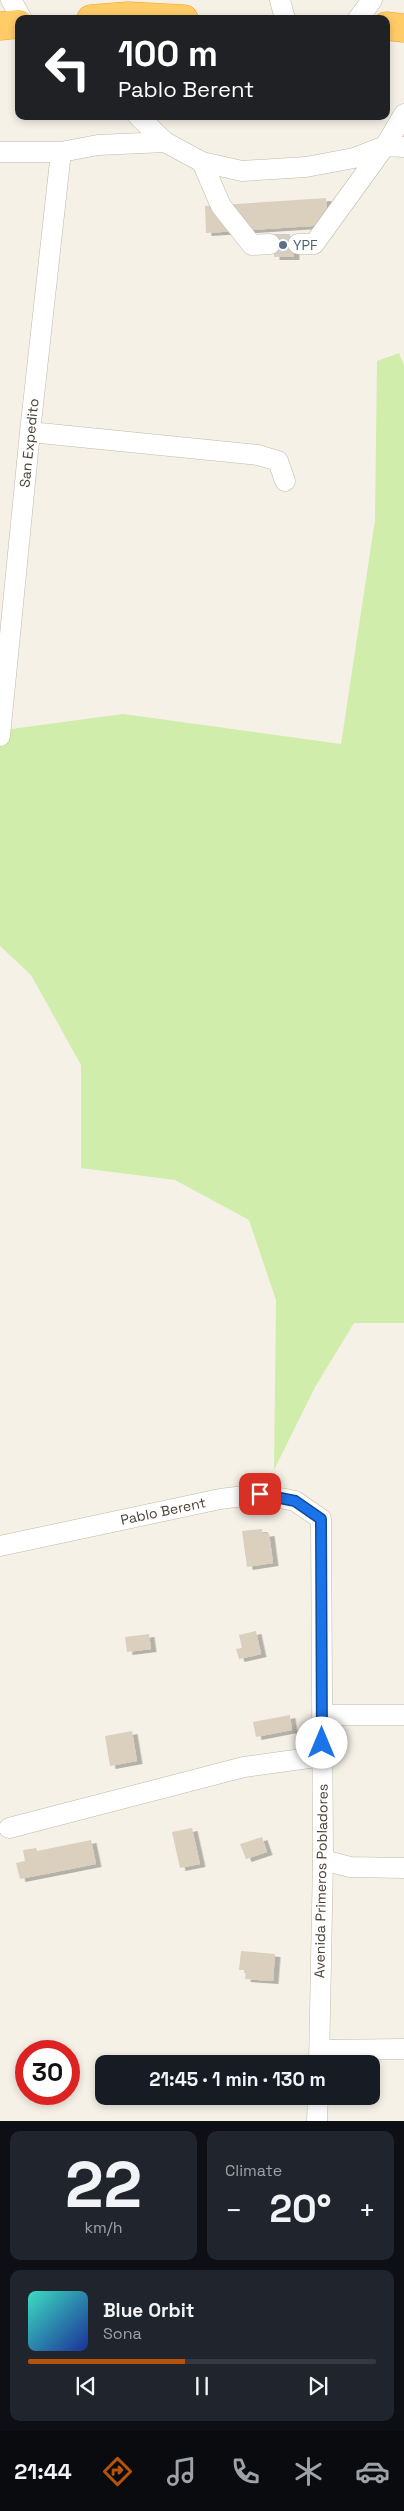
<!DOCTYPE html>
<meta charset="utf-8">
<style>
body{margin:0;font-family:"Space Grotesk",sans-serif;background:#20242c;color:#f1f3f6;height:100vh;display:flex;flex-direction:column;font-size:19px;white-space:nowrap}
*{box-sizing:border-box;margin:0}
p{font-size:16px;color:#9ea1a6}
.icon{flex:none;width:28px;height:28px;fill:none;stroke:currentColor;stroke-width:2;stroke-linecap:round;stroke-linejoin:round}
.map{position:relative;height:2121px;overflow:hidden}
.panel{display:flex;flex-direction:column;gap:10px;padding:10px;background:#0d0f14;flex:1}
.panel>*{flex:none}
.hud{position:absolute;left:15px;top:15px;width:375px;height:105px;border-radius:10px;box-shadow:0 2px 8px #0003;background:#202124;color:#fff;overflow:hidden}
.speed{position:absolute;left:15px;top:2040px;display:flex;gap:10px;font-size:25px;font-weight:700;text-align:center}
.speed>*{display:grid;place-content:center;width:65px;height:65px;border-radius:50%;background:#171b24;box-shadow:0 2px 8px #0003;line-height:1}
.speed .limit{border:8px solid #d22;background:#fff;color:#111}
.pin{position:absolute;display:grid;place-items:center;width:42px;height:42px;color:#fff;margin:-21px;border-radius:10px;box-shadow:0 2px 8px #0006}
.me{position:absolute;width:55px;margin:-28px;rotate:0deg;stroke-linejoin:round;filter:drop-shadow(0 0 4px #0008)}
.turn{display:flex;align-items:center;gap:18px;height:105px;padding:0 20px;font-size:22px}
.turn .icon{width:65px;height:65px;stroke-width:2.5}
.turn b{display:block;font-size:35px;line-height:42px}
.big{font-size:38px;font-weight:700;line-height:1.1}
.panel .card{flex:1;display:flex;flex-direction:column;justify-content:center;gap:8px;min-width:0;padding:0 18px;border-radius:10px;background:#20242c}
.panel .dial{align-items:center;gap:0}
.dial b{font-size:65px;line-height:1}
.song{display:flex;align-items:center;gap:15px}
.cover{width:60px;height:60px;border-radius:8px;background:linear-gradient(135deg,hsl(170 70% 55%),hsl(230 70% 35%))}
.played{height:5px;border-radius:2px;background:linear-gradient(90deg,#b45309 45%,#363941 45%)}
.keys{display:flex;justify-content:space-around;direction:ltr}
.heat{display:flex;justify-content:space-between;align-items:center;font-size:28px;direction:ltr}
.panel .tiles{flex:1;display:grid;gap:10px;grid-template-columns:1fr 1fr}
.card:last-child{grid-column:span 2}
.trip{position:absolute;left:95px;top:2055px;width:285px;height:50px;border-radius:10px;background:#171b24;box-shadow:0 2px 8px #0003;font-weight:700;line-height:50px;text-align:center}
.dock{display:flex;height:80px;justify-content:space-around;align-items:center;background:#090b0e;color:#9ea1a6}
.dock .icon{width:35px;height:35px}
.dock .active{color:#b45309}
.dock b{font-size:22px;color:#f1f3f6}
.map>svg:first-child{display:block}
.green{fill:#d0edac}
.building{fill:#dbcfbe;filter:url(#shadow)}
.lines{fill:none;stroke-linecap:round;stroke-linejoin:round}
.minor-tunnel{stroke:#d3cec3;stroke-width:20;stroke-dasharray:20 10;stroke-linecap:butt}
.minor-casing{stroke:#c1b9a8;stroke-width:21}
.highway-casing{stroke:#eca42a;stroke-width:29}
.minor{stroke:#fff;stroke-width:20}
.highway{stroke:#ffcc68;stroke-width:28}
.route-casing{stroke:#114b97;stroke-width:12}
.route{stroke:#1a73e8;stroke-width:9}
.service-dot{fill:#5c6f8a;stroke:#fff;stroke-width:2}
.labels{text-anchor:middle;stroke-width:4.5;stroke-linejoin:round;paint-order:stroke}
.service-label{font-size:14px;fill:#4e5e75;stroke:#fff;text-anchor:start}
.street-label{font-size:14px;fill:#494135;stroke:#fff}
</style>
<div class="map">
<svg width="404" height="2121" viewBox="0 0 404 2121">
<defs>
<filter id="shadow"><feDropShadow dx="5.5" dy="3" stdDeviation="0" flood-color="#0004"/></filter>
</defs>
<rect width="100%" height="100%" fill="#f5f1e7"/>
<path class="green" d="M399 353 404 365V1323H354L315 1387 274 1470 276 1300 249 1220 175 1180 81 1168V1065L31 975 0 946V734L11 729 123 714 341 744 375 520 377 361Z"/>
<path class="building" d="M326 198 328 225 206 233 205 206Z
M293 236 294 257H274V237Z
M262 1529V1534L269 1533 273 1563 247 1567 242 1531Z
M256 1631 261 1654 239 1659 236 1649 242 1648 239 1635Z
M149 1634 151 1649 127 1652 125 1637Z
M290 1715 292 1730 256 1737 253 1722Z
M132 1731 137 1761 110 1766 105 1736Z
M192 1828 200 1864 180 1868 172 1832Z
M262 1837 267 1852 246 1859 240 1844Z
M91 1840 96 1864 20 1879 16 1863 25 1861 23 1850 36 1848 37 1851Z
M241 1951 275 1954 273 1981 245 1979 246 1970H239Z"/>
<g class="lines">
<path class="minor-tunnel" d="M270 244H298"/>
<g class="minor-casing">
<path id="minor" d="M11 0 22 19
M280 0 285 19
M358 19 372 0
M138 116 165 142 202 162 242 171 306 167 354 158 385 146 404 114
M0 152H61L98 145 165 142
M202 162 221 206 252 245 270 244
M298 244H314L385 146 404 147
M30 432 258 455 278 461 285 481
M0 736 30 432 61 152
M0 1546 220 1499 260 1494 295 1501 321 1519 323 1860 319 2064
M322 1715H404
M9 1828 244 1767 323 1756
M323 1860 350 1867 404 1868
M319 2050 404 2049
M317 2121 318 2096"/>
</g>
<g class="highway-casing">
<path id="highway" d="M91 19 128 16 184 19
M0 26 19 24
M386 26 404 28"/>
</g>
<use href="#minor" class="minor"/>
<use href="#highway" class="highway"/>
</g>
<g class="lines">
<g class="route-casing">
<path id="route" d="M260 1494 295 1501 321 1519 322 1743"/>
</g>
<use href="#route" class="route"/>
</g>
<circle class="service-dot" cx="283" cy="245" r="5"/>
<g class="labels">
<g class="service-label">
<text x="293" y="250">YPF</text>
</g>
<g class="street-label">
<text transform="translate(29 443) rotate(-84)" y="5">San Expedito</text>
<text transform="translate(163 1511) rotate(-12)" y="5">Pablo Berent</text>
<text transform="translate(321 1881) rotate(-89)" y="5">Avenida Primeros Pobladores</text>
</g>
</g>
</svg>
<div class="speed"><div class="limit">30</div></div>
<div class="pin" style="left:260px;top:1494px;background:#d93025"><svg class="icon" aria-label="arrive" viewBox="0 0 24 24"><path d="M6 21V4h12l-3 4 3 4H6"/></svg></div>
<svg class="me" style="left:322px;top:1743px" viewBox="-20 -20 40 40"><circle r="19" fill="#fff"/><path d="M0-13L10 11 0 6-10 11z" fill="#1a73e8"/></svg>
<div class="trip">21:45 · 1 min · 130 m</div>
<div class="hud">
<div class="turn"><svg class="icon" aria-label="left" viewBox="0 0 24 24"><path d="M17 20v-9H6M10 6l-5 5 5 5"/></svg><div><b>100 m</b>Pablo Berent</div></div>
</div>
</div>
<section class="panel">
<div class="tiles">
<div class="card dial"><b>22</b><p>km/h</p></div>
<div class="card"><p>Climate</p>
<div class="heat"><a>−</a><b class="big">20°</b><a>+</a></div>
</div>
<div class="card">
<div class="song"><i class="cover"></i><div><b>Blue Orbit</b><p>Sona</p></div></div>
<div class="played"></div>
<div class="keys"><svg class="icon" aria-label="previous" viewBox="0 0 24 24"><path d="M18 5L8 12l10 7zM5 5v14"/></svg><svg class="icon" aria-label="pause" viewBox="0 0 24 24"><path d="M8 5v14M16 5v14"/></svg><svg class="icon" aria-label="next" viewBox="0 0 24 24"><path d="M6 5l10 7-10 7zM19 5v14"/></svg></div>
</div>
</div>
</section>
<nav class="dock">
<b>21:44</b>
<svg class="icon active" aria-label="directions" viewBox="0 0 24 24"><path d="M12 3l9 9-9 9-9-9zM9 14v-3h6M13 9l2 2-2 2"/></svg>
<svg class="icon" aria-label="music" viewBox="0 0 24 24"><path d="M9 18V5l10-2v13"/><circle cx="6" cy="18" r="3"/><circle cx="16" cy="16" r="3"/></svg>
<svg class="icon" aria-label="phone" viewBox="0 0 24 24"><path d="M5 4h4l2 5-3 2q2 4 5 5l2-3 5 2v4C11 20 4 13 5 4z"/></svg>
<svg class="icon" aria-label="climate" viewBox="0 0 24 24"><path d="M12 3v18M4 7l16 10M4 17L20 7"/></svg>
<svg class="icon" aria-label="car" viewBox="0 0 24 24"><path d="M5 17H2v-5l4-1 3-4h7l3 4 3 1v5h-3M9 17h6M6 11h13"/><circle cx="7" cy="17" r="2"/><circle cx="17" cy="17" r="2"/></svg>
</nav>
